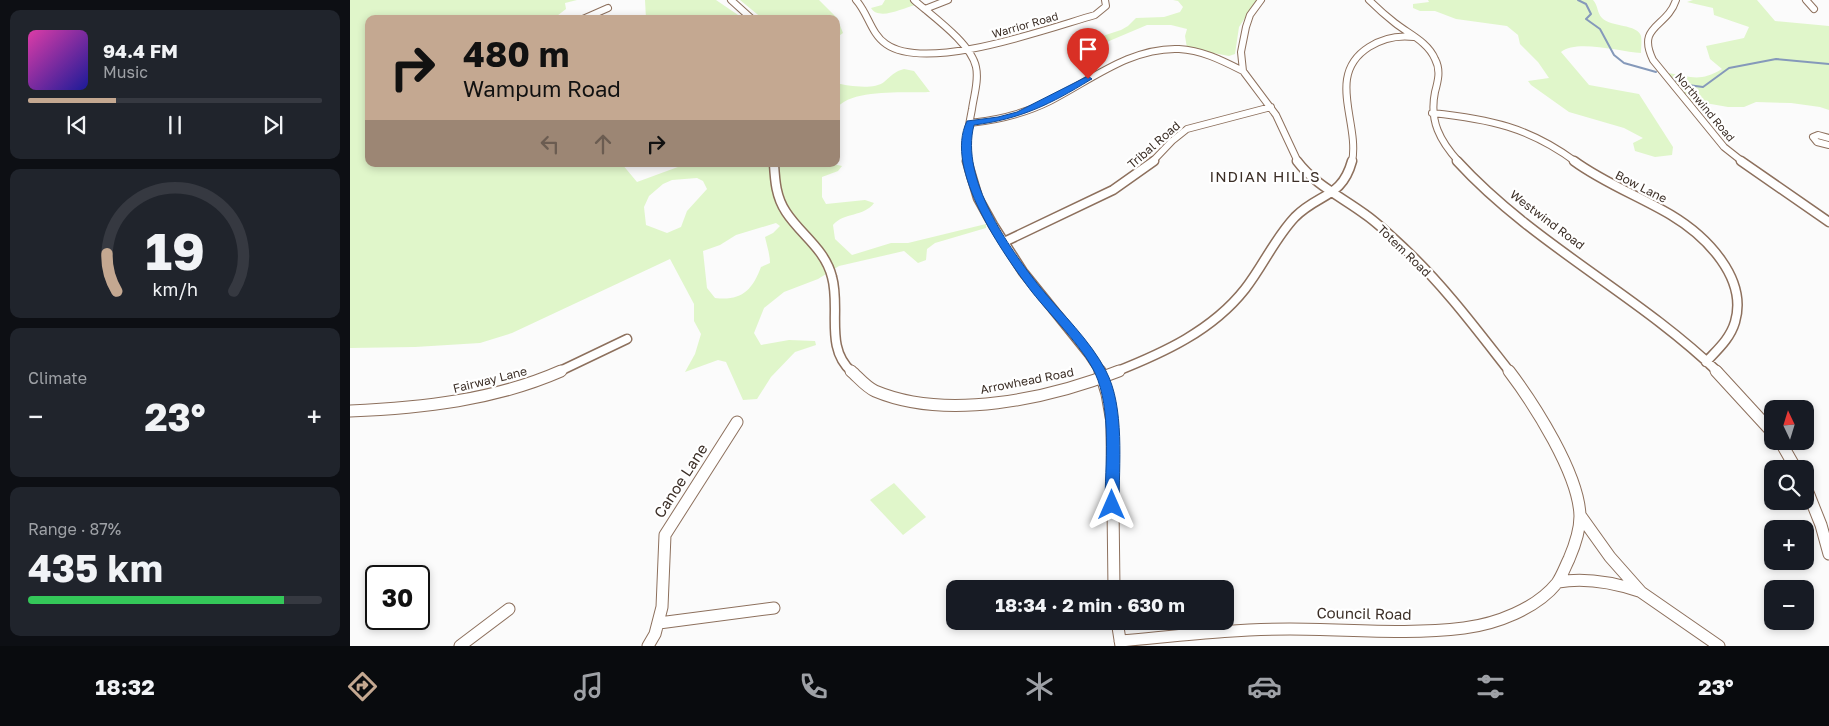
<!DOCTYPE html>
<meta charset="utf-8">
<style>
body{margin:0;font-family:"Golos Text",sans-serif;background:#20242c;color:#f1f3f6;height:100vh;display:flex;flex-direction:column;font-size:19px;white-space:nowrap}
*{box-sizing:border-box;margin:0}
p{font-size:16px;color:#9ea1a6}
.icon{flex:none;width:28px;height:28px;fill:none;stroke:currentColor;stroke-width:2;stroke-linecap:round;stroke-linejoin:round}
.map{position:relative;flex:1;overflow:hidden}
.panel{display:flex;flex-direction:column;gap:10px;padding:10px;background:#0d0f14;width:350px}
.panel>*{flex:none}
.hud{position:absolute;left:15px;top:15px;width:475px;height:152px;border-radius:10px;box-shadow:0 2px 8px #0003;background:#c4a891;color:#111;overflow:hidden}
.needle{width:32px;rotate:356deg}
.fabs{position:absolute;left:1414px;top:400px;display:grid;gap:10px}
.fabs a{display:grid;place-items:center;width:50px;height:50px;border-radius:10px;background:#171b24;box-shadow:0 2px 8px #0003;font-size:25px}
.speed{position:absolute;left:15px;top:565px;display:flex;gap:10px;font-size:25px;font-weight:700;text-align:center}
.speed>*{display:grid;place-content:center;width:65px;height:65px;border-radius:50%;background:#171b24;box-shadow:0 2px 8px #0003;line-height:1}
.speed .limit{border:2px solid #111;border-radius:8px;background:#fff;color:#111}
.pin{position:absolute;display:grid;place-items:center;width:42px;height:42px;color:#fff;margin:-51px -21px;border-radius:50% 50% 50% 0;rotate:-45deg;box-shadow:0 0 5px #0007}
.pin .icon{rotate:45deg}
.me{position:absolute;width:55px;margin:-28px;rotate:0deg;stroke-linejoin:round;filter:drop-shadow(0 0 4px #0008)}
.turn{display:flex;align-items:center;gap:18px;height:105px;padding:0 15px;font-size:22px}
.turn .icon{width:65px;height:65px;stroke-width:2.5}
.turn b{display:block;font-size:35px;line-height:42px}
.lanes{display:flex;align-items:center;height:48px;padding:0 15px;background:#0003;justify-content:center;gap:25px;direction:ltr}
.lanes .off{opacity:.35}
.big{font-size:38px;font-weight:700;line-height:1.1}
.panel .card{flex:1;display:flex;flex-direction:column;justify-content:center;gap:8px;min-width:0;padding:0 18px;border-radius:10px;background:#20242c}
.panel .dial{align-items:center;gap:0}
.dial svg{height:130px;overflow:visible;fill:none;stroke:#363941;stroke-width:7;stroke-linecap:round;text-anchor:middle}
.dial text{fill:#f1f3f6;stroke:none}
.song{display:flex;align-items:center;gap:15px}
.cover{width:60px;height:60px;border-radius:8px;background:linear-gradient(135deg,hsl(320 70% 55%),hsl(240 70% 35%))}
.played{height:5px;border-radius:2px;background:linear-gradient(90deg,#c4a891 30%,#363941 30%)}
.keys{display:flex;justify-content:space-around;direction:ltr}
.heat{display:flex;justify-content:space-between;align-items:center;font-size:28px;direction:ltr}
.charge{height:8px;border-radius:4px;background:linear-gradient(90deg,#34c759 87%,#363941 0)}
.trip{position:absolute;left:596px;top:580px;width:288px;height:50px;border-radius:10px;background:#171b24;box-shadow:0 2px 8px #0003;font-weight:700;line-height:50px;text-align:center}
.tabs{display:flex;height:80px;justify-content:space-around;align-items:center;background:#090b0e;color:#9ea1a6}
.tabs .icon{width:35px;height:35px}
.tabs .selected{color:#c4a891}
.tabs b{font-size:22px;color:#f1f3f6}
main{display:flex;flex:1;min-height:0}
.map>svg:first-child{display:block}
.green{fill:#e0f6ca;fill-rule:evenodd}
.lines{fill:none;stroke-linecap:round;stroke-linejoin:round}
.stream{stroke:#8599ba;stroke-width:2}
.minor-far2-casing{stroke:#8d705d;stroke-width:8}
.minor-far1-casing{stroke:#8d705d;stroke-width:11}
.minor-casing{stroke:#8d705d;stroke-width:13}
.minor-far2{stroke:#fff;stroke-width:6}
.minor-far1{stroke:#fff;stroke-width:8}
.minor{stroke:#fff;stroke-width:11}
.route{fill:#1a73e8;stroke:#114b97}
.labels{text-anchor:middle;stroke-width:4.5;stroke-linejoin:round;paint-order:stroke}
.far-street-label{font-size:11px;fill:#3c2f27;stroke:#fff}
.street-label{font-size:12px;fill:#3c2f27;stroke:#fff}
.quarter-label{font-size:15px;letter-spacing:1px;fill:#3c2f27;stroke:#fff}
.near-street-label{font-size:15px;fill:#3c2f27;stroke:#fff}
</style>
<main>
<section class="panel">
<div class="card">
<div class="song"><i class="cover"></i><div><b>94.4 FM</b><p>Music</p></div></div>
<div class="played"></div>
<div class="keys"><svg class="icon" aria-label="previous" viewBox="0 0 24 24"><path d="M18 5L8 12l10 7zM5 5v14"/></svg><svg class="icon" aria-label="pause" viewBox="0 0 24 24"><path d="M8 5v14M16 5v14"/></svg><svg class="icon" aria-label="next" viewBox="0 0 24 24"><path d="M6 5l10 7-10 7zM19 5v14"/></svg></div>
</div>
<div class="card dial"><svg viewBox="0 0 100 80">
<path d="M14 69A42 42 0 1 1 86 69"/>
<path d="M14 69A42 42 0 0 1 8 46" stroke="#c4a891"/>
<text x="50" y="56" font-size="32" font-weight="700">19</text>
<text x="50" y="72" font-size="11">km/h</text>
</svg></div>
<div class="card"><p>Climate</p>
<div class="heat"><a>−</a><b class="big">23°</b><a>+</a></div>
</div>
<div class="card"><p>Range · 87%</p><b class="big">435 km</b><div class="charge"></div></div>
</section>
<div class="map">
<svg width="1479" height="646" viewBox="0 0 1479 646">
<rect width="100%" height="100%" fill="#fbfbfb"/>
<path class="green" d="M0 0H227L215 3 216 9 203 19H19V164H272L287 182 336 164H483L492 166 488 171 472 177V197L476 204 515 200 524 203C514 217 494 212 483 225L485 239 502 255 541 243H558L636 224V228L585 243 577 249 576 260 568 263 554 251 489 266 468 279 434 292 414 308 404 333 411 345 439 340 465 341 466 345 445 352 421 377 407 399 393 400 376 362 368 360 335 372 345 354 351 334 344 321V304L320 259 162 333 130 343 65 347 0 348ZM347 178 353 181 357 189 337 211 331 227 317 233 296 225 294 207 299 196 313 184 322 180ZM426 223 430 226 423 233 415 237C417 246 420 255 420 263L411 267C402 291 391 301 365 298L357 288 353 251 370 245 386 235Z
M295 0H366L394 19H296Z
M390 0H469L487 18 493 33 486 38V19H413Z
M535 0H560L565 5C553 8 529 21 521 8L532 5Z
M823 0H907L889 27 885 54 879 56 837 48 835 36 837 29 821 25H797L745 47H740L737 44V41L771 30 778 26 786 18 814 17 830 12 833 7 828 1Z
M1078 0H1243C1248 5 1247 13 1252 18 1260 27 1288 24 1291 36 1292 41 1291 48 1291 53 1271 52 1227 39 1211 52L1239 85 1289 94 1323 147 1322 155 1305 157 1285 151 1283 143 1293 138 1274 128 1219 112 1181 85 1178 81 1199 78 1188 62 1170 44 1168 35 1157 26 1106 19 1085 11H1070L1063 8V4L1079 2Z
M1343 0H1407L1425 21 1479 26V110L1470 107 1441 103 1406 102 1394 107H1378L1338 100 1318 73C1342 77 1350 82 1372 69L1360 59 1356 46 1394 38 1399 27 1364 15 1363 8 1337 2Z
M554 69 564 71 580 92C557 93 500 88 486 109V83C498 86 524 90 534 82 541 76 545 71 554 69Z
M544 483 576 517 553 535 520 500Z"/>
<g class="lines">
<path class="stream" d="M1228 0 1236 4 1241 14 1236 19 1250 29 1264 55 1274 63 1306 72
M1323 79 1338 85 1353 87 1379 68 1426 59 1479 64"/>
<g class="minor-far2-casing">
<path id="minor-far2" d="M381 0 402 19
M506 0C518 13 521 34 536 44 577 73 699 28 745 15L756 6 755 0
M564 0C582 16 621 43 626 67 629 80 624 95 622 109 619 126 614 144 617 162
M911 0 900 15 896 27 891 52 893 71 926 115 948 162
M1019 0C1027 8 1036 16 1045 23 1059 34 1078 42 1085 59 1091 70 1088 81 1085 92 1079 121 1090 141 1109 162
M1326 0C1317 28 1286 25 1303 60L1374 147 1393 162
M1456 0 1464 9
M575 9 598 0
M233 19 258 8
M1082 113C1139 119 1179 127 1226 162
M620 123C648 120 674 114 700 101 741 80 781 47 829 49 852 50 873 61 893 71
M1479 138 1468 135 1463 137 1467 142 1479 145
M802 162 822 141 837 129 921 107
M1002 162C1010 122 975 75 1019 47 1033 38 1048 35 1064 37"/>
</g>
<g class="minor-far1-casing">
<path id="minor-far1" d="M617 161 628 198 643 225 673 272 739 354 751 372
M947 161C965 185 992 197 1016 215 1030 225 1043 238 1056 250 1095 287 1127 330 1160 372
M1107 161C1183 244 1287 294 1368 372
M1224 161C1254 183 1289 196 1321 215 1356 236 1398 278 1385 322 1380 339 1367 350 1356 362
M1391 161 1479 222
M424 164C425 181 426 197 436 212 451 235 475 249 482 277 491 309 474 348 502 372
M654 242 763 190 804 161
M208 372 277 339
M765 372C813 353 862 331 895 289 913 266 925 238 945 217 969 193 992 198 1002 161"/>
</g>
<g class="minor-casing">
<path id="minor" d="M501 371C508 377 516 387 525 391 596 421 699 399 769 371
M750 371 757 394 762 422 764 589
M1366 371 1422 432
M0 411C72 408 145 400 211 371
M1430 441 1446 469
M1455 485 1471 525 1479 554
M1230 515 1260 557 1291 592 1369 646
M1208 582C1236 577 1262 582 1289 591
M767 621 771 646
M309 623 424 608
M770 641C827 636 883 629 940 629 998 629 1056 635 1114 628 1146 624 1186 609 1207 583 1212 576 1215 567 1219 559 1225 545 1230 531 1230 516 1229 474 1184 404 1159 371
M110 646 159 609
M298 646 305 634 312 607 315 535 387 422"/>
</g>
<use href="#minor-far2" class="minor-far2"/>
<use href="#minor-far1" class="minor-far1"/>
<use href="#minor" class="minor"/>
</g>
<path class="route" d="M738 76 742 79 740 80C701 104 671 119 624 125 610 178 658 247 690 287 712 314 740 340 756 371 775 407 769 465 769 505L767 510 762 511 757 510 755 505C755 465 762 410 745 373 732 346 701 316 682 292 653 254 593 169 617 121L648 117 667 112Z"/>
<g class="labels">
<g class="far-street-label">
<text transform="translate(675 25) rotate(-16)" y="4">Warrior Road</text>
<text transform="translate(1355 107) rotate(50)" y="4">Northwind Road</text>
</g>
<g class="street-label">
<text transform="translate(804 145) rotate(-41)" y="4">Tribal Road</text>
<text transform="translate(1291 187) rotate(27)" y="4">Bow Lane</text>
<text transform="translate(1197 220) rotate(37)" y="4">Westwind Road</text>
<text transform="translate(1054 251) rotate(44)" y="4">Totem Road</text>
<text transform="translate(140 380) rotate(-14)" y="4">Fairway Lane</text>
<text transform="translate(677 381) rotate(-11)" y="4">Arrowhead Road</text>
</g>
<g class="quarter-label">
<text x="915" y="182">INDIAN HILLS</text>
</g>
<g class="near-street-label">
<text transform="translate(331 481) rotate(-57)" y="5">Canoe Lane</text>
<text transform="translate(1014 614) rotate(1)" y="5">Council Road</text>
</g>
</g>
</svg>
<div class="fabs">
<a><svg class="needle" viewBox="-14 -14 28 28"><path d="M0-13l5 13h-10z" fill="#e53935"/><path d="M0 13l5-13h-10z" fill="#9ea1a6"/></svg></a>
<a><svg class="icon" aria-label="search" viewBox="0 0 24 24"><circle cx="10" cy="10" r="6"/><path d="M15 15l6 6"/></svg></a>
<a>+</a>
<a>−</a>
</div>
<div class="speed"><div class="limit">30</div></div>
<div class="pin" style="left:738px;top:79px;background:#d93025"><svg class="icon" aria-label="arrive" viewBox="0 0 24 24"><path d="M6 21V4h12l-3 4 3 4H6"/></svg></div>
<svg class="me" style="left:762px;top:505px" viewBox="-20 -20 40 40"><path d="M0-17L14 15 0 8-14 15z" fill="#1a73e8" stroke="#fff" stroke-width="4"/></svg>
<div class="trip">18:34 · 2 min · 630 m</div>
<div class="hud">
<div class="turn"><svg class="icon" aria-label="right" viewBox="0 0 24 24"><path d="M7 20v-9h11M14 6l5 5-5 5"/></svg><div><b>480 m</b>Wampum Road</div></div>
<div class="lanes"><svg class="icon off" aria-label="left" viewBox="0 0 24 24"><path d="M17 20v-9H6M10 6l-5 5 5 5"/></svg><svg class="icon off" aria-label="ahead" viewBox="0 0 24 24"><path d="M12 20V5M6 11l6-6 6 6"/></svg><svg class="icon" aria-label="right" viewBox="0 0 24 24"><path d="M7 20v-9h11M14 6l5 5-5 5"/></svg></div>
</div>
</div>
</main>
<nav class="tabs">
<b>18:32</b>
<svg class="icon selected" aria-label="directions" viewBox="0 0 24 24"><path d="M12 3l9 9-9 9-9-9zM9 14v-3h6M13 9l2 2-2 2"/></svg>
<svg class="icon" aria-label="music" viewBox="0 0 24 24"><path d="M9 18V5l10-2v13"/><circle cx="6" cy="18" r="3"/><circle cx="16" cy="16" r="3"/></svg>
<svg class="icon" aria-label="phone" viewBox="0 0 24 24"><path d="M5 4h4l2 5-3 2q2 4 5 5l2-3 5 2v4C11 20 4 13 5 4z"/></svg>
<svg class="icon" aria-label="climate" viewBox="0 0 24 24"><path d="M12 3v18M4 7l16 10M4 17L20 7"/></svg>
<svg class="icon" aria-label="car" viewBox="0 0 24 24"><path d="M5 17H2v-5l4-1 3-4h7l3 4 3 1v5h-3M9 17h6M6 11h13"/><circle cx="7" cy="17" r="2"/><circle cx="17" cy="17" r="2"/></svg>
<svg class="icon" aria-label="filters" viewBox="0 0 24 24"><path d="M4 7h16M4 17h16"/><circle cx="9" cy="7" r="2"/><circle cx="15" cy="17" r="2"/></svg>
<b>23°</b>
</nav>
